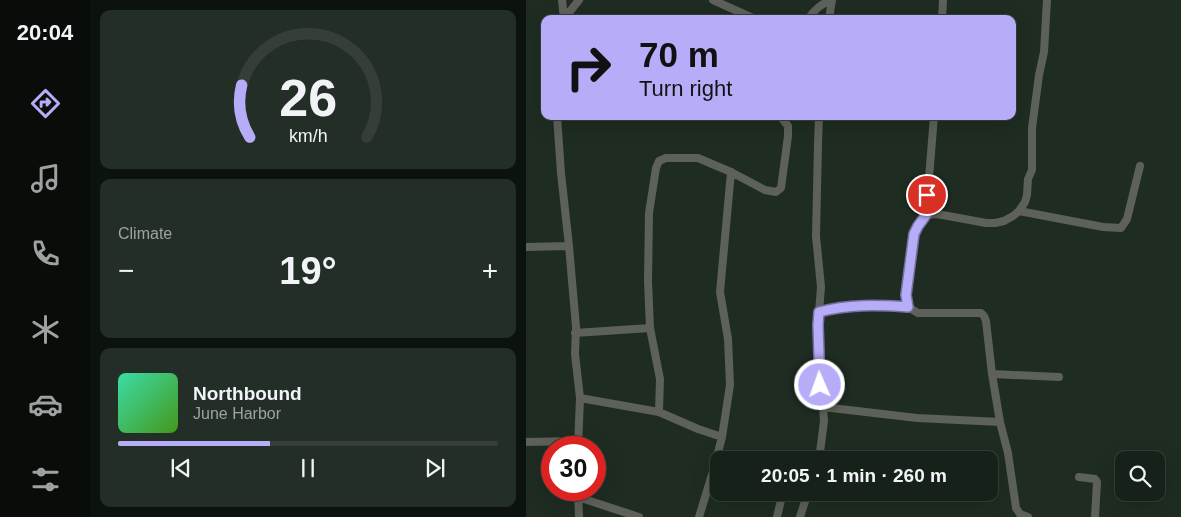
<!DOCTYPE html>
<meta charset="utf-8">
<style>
body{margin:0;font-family:Helvetica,sans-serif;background:#232e27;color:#f1f3f6;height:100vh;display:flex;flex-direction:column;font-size:19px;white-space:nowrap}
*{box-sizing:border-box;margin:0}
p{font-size:16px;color:#9ea3a2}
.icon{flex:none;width:28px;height:28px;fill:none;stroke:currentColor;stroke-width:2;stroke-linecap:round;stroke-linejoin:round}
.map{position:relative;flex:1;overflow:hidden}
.details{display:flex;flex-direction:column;gap:10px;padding:10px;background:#0c120e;width:436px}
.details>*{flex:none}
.guide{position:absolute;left:15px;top:15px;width:475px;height:105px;border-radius:10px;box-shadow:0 5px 20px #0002,0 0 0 1px #353e39;background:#b6acf8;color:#111;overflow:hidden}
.fabs{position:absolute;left:589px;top:451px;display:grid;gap:10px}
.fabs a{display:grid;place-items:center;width:50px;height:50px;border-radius:10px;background:#16211a;box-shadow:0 5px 20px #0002,0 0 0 1px #353e39;font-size:25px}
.speed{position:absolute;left:15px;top:436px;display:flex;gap:10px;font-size:25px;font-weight:700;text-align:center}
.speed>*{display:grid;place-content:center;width:65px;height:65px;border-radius:50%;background:#16211a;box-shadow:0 5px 20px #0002,0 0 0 1px #353e39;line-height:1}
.speed .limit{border:8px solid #d22;background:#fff;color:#111}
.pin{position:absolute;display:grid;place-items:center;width:42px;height:42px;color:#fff;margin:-21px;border:2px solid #fff;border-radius:50%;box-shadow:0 1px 5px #0007}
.me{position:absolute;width:55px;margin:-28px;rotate:358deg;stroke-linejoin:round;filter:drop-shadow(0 0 4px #0008)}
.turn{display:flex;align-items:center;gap:18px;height:105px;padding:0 15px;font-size:22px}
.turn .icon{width:65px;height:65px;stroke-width:2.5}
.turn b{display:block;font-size:35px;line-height:42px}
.big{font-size:38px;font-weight:700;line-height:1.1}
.details .card{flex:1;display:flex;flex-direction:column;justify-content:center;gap:8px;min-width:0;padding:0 18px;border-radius:10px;background:#232e27}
.details .dial{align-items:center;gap:0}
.dial svg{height:130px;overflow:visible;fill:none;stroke:#353e39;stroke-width:7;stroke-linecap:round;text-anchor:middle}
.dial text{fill:#f1f3f6;stroke:none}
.song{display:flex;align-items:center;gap:15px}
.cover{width:60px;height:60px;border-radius:8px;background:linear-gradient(135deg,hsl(160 70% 55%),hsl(100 70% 35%))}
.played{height:5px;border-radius:2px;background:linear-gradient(90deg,#b6acf8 40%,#353e39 40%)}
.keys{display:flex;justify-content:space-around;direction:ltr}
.heat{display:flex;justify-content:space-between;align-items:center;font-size:28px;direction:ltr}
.trip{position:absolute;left:184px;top:451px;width:288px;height:50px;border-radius:10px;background:#16211a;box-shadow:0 5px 20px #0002,0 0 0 1px #353e39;font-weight:700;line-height:50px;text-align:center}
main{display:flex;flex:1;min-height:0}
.tabs{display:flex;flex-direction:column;width:90px;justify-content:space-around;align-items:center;background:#090d0a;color:#9ea3a2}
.tabs .icon{width:35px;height:35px}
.tabs .on{color:#b6acf8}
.tabs b{font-size:22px;color:#f1f3f6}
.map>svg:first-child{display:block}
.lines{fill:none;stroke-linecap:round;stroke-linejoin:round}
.minor{stroke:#5d6159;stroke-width:8}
.route-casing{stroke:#7670a1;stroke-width:12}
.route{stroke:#b6acf8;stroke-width:9}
</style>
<main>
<nav class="tabs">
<b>20:04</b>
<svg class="icon on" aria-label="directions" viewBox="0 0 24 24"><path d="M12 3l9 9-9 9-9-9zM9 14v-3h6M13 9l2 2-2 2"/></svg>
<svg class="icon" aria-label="music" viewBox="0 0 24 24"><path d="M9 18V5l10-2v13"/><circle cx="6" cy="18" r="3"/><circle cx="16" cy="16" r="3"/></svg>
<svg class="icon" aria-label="phone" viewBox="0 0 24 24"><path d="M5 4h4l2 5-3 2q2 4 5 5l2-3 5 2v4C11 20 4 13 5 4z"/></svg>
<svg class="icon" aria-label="climate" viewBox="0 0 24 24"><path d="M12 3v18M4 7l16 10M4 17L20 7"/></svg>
<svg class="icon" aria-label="car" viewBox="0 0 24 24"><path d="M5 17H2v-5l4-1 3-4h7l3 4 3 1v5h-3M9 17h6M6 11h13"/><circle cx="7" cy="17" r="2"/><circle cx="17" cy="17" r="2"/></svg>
<svg class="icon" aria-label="filters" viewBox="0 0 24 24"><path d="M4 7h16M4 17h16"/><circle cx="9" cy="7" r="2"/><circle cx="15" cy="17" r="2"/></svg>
</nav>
<section class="details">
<div class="card dial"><svg viewBox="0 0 100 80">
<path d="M14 69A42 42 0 1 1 86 69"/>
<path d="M14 69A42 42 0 0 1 9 37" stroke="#b6acf8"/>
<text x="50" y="56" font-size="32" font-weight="700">26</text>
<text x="50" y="72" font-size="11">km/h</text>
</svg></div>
<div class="card"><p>Climate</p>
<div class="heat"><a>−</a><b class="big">19°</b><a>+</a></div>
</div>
<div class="card">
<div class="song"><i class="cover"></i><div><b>Northbound</b><p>June Harbor</p></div></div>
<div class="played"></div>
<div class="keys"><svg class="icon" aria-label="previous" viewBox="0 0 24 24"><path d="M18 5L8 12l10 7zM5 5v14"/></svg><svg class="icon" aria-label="pause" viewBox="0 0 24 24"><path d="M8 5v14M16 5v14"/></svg><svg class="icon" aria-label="next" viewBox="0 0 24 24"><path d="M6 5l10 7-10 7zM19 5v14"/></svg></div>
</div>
</section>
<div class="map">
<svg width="655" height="517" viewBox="0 0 655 517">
<rect width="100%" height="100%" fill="#1e2c22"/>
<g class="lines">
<path class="minor" d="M36 0 38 19
M187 0 229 19
M38 19 53 0
M282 19C289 9 295 4 306 0
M303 19 306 0
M416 19 417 0
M31 116 35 173 43 246 50 327 49 354 54 398 52 448
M493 211 577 227 595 228 601 219 614 166
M400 215 408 116
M0 247 43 246
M382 307 392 313H455L458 316 460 321 466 374 474 422 482 453 490 508 494 514 502 517
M293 312C322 304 352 305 382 307L380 295 388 235 391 226 400 215 411 214 460 223H469L478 221 487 216 493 211 499 202 501 195 502 179 506 170V128L513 75 518 52 521 0
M124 328 134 379 133 412
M49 333 124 328 122 281 123 213 130 168 133 161 140 158H172L205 172 239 190 250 192 255 188 262 136V126L254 116
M466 374 533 377
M54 398 133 412 172 429 196 437
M297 407 391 418 474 422
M0 442 51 441
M293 460 298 421 297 407 294 385 292 325 295 287 290 236 292 144 293 116
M553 477 569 479 571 482 569 517
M52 490 53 517
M52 497 113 517
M173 517 188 468 196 437 204 385 202 339 194 292 205 172
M251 517 257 492
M274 517 282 492"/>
</g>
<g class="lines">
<g class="route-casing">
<path id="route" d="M294 385 292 325 293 312C322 304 352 305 382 307L380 295 388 234 392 226 400 215 401 195"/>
</g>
<use href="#route" class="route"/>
</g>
</svg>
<div class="fabs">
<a><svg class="icon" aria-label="search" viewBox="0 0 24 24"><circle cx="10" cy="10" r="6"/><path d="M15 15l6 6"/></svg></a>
</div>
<div class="speed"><div class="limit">30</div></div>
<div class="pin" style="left:401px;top:195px;background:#d93025"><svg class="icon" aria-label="arrive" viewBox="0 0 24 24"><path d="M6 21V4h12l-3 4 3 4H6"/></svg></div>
<svg class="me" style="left:294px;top:385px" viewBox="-20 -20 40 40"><circle r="17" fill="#b6acf8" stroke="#fff" stroke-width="3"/><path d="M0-11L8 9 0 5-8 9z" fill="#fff"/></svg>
<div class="trip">20:05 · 1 min · 260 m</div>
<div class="guide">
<div class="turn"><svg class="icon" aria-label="right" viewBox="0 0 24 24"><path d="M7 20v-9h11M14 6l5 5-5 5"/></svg><div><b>70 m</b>Turn right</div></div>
</div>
</div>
</main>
